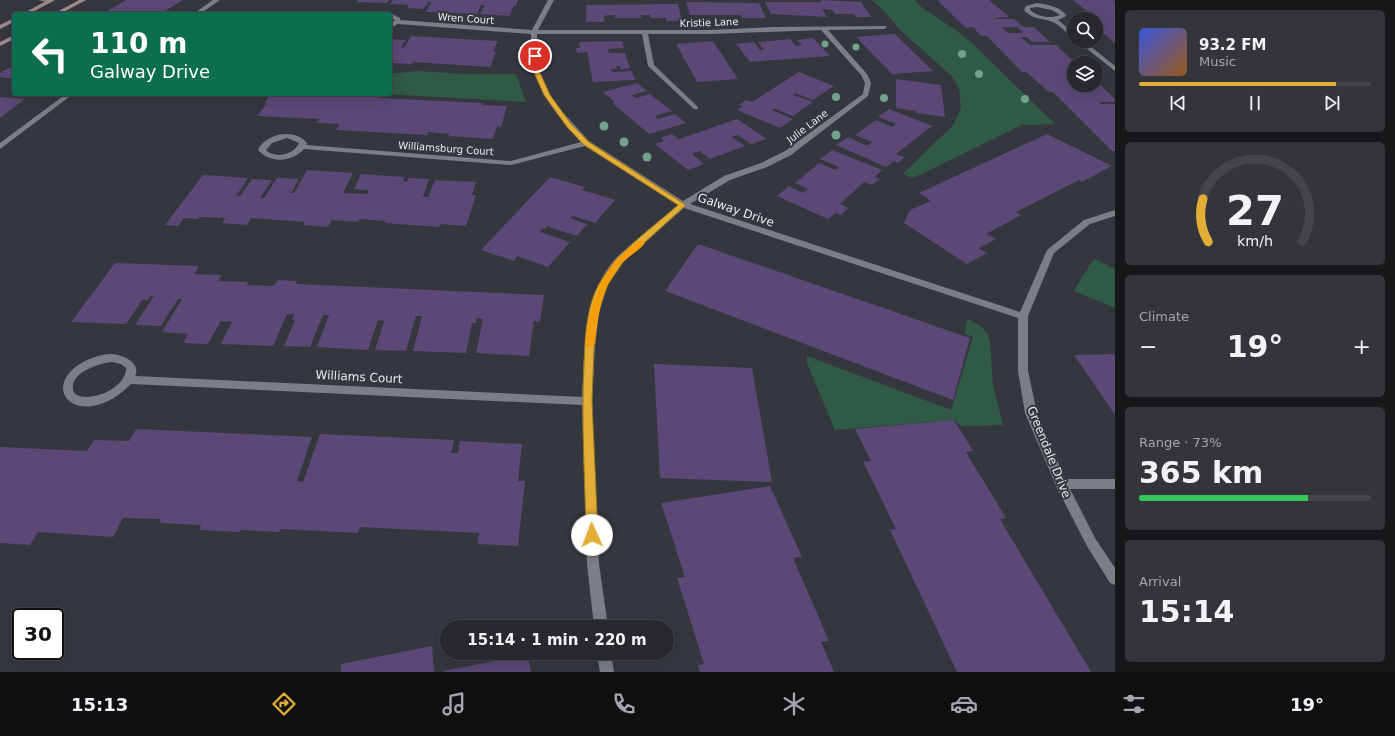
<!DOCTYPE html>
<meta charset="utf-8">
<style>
body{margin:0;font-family:"DejaVu Sans",sans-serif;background:#34353a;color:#f1f3f6;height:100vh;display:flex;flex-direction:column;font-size:15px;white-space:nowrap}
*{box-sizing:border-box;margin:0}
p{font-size:13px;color:#a5a6aa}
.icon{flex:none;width:22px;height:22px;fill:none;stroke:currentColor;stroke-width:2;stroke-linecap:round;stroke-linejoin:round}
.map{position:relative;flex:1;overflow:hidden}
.drawer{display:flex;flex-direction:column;gap:10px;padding:10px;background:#161719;width:280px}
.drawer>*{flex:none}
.hud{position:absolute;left:12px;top:12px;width:380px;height:84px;border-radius:4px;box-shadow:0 4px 16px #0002,0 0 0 1px #44454a;background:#0b6e4f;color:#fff;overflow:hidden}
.controls{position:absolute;left:1067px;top:12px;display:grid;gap:8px}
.controls a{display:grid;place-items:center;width:36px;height:36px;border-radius:50%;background:#28292e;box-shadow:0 4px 16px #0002,0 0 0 1px #44454a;font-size:20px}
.speed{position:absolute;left:12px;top:608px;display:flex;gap:8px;font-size:20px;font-weight:700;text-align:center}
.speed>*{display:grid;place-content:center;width:52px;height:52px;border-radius:50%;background:#28292e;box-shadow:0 4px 16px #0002,0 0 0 1px #44454a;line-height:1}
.speed .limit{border:2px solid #111;border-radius:6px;background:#fff;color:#111}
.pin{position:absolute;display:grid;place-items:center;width:34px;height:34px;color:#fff;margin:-17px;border:2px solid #fff;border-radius:50%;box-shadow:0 1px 4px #0007}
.me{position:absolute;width:44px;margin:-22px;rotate:358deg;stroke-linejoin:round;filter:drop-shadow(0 0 3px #0008)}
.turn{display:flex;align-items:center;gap:14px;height:84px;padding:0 12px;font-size:18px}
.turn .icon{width:52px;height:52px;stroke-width:2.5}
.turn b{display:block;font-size:28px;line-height:34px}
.big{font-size:30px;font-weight:700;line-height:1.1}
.drawer .widget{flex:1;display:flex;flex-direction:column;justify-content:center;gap:6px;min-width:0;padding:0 14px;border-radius:6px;background:#34353a}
.drawer .dial{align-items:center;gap:0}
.dial svg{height:104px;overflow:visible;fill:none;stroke:#44454a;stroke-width:7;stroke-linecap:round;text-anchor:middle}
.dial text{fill:#f1f3f6;stroke:none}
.song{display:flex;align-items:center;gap:12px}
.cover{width:48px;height:48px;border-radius:6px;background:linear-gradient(135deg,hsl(230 70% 55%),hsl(30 70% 35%))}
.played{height:4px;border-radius:2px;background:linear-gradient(90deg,#e3ae35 85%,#44454a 85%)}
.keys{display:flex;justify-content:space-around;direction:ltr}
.heat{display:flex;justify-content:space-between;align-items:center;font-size:22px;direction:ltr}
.charge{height:6px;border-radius:3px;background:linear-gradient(90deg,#34c759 73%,#44454a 0)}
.trip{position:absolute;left:440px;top:620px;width:234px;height:40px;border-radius:20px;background:#28292e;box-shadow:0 4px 16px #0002,0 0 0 1px #44454a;font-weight:700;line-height:40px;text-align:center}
.menu{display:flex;height:64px;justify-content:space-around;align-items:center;background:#101012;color:#a5a6aa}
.menu .icon{width:28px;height:28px}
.menu .selected{color:#e3ae35}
.menu b{font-size:18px;color:#f1f3f6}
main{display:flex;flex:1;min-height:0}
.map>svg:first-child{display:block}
.green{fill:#305a45}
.building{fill:#5b4876;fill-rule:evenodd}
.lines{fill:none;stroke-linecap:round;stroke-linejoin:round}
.service{fill:#7b7e86;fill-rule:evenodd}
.minor{fill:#7b7e86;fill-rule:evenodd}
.secondary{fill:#a0898c;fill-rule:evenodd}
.tree{fill:#71a28c}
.route{fill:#e3ae35;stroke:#947122}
.slow{fill:#f59e0b}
.labels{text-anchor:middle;stroke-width:4;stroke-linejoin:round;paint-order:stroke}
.far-street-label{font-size:10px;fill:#e8eaee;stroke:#35373e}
.street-label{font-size:12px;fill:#e8eaee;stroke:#35373e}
</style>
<main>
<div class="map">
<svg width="1115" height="672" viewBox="0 0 1115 672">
<rect width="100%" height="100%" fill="#35373e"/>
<path class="green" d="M872 0H915L920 6 957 31 973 44 1055 124 1022 125 913 178 903 174 934 143 952 127 961 108 959 89 953 77 901 31 884 11Z
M417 71 465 74H516L526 102 384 94H390V74Z
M1094 259 1115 269V308L1074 291 1083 275Z
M968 319 982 327 987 334 990 341 993 385 1003 425 960 426 955 420 835 430 807 363V356L951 410 973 337 964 333Z"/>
<path class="building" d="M126 0H183L162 13 102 14Z
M358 0H389L387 3 357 2Z
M393 0H518L516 6H513L510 16 480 14 485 5H481L477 14 426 12 431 2H428L424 9 407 8 409 5 390 4Z
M820 0 861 2 871 17H856L854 14H835L832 10 822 9 827 17 771 14 765 2H822Z
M937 0H989L1009 17 994 18 996 19H1014L1023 27H1034L1050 42H1032L1027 37H1021L1030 45H1056L1075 63H1074V79L1072 77H1067L1071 81H1074V85H1096V81L1115 99V102H1100L1101 104H1115V151H1112L1053 92H1049L1026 72H1022L987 36H981L973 27 966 28ZM1002 27H1017L1023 33H1008Z
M1073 0H1112L1115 1V43L1096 27V24H1103Z
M686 2 759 3 766 18H742L741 15H690Z
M678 4 682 21H666V18H650V15H641V18H615V15H609L604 16V22H586V5Z
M895 34 906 45 933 71 892 74 856 37Z
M411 36 445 38 498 41 493 51 496 52 490 67 413 62 412 64 392 63 390 66V39L406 40 401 47 404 48Z
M813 38 830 56 750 62 736 44 754 42 760 50H764L758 42 790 39 796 46 802 45 797 40Z
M622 41 624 48 608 49 609 52H607V53H625L630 68 621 69 620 66H616L617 69H611L612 72 632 71 635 80 593 82 587 52 577 53 576 48H580L579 42Z
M713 41 730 67 738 79 697 82 676 44Z
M14 65V79L0 77V73Z
M799 72 834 86 813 100 795 93 793 95 813 102 793 116 775 109 772 110 793 119 780 128 737 110 743 106 739 105 746 100 752 102Z
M896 79 941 85 945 117 916 113V111L896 108Z
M637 83 647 91 632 95 636 98 650 94 672 111 655 116 658 119 675 114 686 123 649 134 612 103 615 102 603 92Z
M271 94 380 95 378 98 483 103 482 105 507 106 501 127 497 126 493 139 448 136 450 134 428 132 427 135 336 130 340 124 317 123 319 119 257 116 267 103H264Z
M0 97 25 99 0 118Z
M889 109 932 126 896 154 905 157 898 163 894 161 886 167 836 145 848 137 867 146 872 142 855 135 876 120 893 127 896 124 878 117Z
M737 119 767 139 751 144 738 135 732 137 745 146 710 159 700 151 692 154 704 164 688 170 655 144 664 141 661 138 672 134 679 139Z
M1047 134 1112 166 1082 182 1079 180 1016 212 1021 215 986 234 996 239 979 248 987 253 967 264 904 223 910 210 931 201 919 193Z
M832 150 882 170 875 177 880 179 872 185 864 182 840 204 848 208 841 215 836 213 828 219 777 196 789 186 803 193 808 189 795 183 819 163 835 170 839 167 820 159Z
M307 170 353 173 343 193 367 194 369 190 354 189 361 174 405 177 403 181 407 182 408 178 429 179 423 197H428L435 180 476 182 472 195H476L466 226 440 224 439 227 385 223 386 221 360 219 358 222 332 220 328 227 303 225 305 222 251 218 247 225 222 223 225 218 199 217 198 219 184 218 178 226 165 225 203 175 248 178 236 196H240L252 179 272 180 260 198H264L277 178 299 179 291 193H294Z
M550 177 585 187 582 190 615 200 595 223 573 216 570 218 587 224 577 236 547 226 545 229 543 228 540 232 570 242 548 267 517 256 514 261 481 250Z
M698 244 970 338 953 400 665 291Z
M115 263 199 266 194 274 222 275 218 281 248 282 247 285 274 286 278 280 297 281 296 284 544 295 540 322 534 321 529 356 476 353 483 319 477 318 476 323H472L466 353 413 351 422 316H416L406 351 375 350 384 321 378 320 368 350 317 347 329 315H323L310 347 284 346 295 320H292L294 314H287L273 346 221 344 232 322 221 321 208 344 183 343 188 334 162 332 182 299H178L161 326 135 325 154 296H150L148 300H142L126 324 71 322Z
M1115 354V415L1074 355Z
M654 364 752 368 772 482 660 478Z
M954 420 973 451 966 452 1006 518 1000 519 1091 672H957L890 530 896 529 863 462 871 461 855 429Z
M136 429 312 437 297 481 303 482 320 434 454 440 451 453H458L460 441 522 444 518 481H525L518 546 478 544 479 533 360 527 358 533 280 529 279 532 240 530 239 532 199 530 201 525 160 523 161 519 123 518 113 537 38 532 30 545 0 543V447L87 451 94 440 129 441Z
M770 486 802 557 793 558 829 641 821 642 834 672H700L698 665 704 664 677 578 685 577 661 503Z
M432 646 434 672H341V664Z
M528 654 531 672H445L444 671Z"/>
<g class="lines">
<path class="service" d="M38 0H52L53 1 50 3Z"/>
<path class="minor" d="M213 0H220L200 14H193Z
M548 0H554L538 30H710L774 27 886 26 887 27 884 29 828 30 867 74 871 83 868 96 791 155 767 167 730 180 690 204 1020 312 1047 250 1084 220 1115 210V216L1090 224 1054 253 1028 316V371L1037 413 1065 479H1115V489H1070L1095 538 1115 568V585L1110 583 1087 546 1057 488 1025 413 1018 371V318L684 208 623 262 608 285 599 312 595 347 592 401 599 564 608 627H594L587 564 582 405 131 384C120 395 107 404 92 406 68 410 53 390 71 371 81 361 96 355 110 354 121 354 142 362 135 376L582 397C585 350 582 294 617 257 636 239 658 222 678 205L585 146 511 165 304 149C292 162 270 164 258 150 266 133 295 128 307 143L306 145 511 161 581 142 554 110 544 95 532 68 531 34 398 24 390 28V24L395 20 390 17V14H388H392L400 18V20L532 30ZM821 30 861 75 865 83 863 94 785 151 761 163 724 176 683 201 589 141 559 108 550 95 538 68 537 34H642L648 66 694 109H698V107L654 65 648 34H710ZM287 138 299 143C294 155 275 159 266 150L272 143ZM112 362 121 364 126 368C127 387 91 404 75 394 64 375 98 363 112 362Z
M1037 3C1048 5 1059 6 1066 15L1065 17 1058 20 1074 33V38C1066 34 1059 23 1050 21 1040 18 1032 19 1024 10L1026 6ZM1037 7 1052 10 1060 15C1050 19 1038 17 1030 10V8Z
M1077 41H1084L1115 66V71Z
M66 94H73L0 149V143Z
M597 653H611L614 672H600Z"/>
<path class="secondary" d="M48 0H55L29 14H22Z
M79 0H86L60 14H53Z
M14 18V22L0 29V25Z
M14 35V39L0 46V42Z"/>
</g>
<g class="tree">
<circle cx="825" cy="44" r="3.5"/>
<circle cx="856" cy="47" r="3.5"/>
<circle cx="962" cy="54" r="4"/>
<circle cx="979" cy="74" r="4"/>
<circle cx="836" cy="97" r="4"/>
<circle cx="884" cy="98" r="4"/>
<circle cx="1025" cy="99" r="4"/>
<circle cx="604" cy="126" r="4.5"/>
<circle cx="836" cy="135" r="4.5"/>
<circle cx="624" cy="142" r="4.5"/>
<circle cx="647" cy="157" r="4.5"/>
</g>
<path class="route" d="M535 54 538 56V68L550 95 571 124 589 142 686 205 623 262 607 286 598 312 594 347 592 401 598 535 596 538 592 540 588 538 586 535C585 478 581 421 584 365 585 338 586 308 599 284 617 252 651 229 678 205L584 145 567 127 544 95 532 68V56Z"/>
<path class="slow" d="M638 241H643L645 243C639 251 630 255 623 262 602 284 598 315 595 343L593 346H587L585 343C590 311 595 286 616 260 622 253 631 247 638 241Z"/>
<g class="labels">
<g class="far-street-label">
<text transform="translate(466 18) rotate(4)" y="4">Wren Court</text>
<text transform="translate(709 22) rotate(-2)" y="4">Kristie Lane</text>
<text transform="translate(807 126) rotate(-37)" y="4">Julie Lane</text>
<text transform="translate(446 148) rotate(4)" y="4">Williamsburg Court</text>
</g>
<g class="street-label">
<text transform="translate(736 210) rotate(19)" y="4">Galway Drive</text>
<text transform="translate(359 377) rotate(3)" y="4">Williams Court</text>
<text transform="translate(1049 452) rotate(68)" y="4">Greendale Drive</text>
</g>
</g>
</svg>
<div class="controls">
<a><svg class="icon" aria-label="search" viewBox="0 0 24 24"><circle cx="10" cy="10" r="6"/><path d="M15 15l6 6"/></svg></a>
<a><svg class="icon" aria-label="layers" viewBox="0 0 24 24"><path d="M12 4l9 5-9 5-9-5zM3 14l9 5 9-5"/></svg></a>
</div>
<div class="speed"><div class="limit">30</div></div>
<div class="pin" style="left:535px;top:56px;background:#d93025"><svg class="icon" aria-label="arrive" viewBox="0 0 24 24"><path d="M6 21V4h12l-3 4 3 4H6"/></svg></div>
<svg class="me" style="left:592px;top:535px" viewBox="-20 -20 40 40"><circle r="19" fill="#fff"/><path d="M0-13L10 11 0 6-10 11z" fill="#e3ae35"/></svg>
<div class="trip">15:14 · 1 min · 220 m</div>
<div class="hud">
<div class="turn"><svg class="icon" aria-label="left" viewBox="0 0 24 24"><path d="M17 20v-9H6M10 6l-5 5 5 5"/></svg><div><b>110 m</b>Galway Drive</div></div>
</div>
</div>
<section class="drawer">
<div class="widget">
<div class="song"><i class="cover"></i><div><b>93.2 FM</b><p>Music</p></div></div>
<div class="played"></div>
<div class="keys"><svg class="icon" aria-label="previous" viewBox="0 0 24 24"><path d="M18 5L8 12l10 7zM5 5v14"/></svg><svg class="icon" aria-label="pause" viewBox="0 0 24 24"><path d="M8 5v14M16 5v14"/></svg><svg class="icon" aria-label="next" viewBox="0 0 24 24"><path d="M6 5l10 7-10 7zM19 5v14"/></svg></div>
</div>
<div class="widget dial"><svg viewBox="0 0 100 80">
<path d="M14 69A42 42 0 1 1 86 69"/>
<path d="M14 69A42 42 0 0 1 10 36" stroke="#e3ae35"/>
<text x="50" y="56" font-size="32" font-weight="700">27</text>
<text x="50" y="72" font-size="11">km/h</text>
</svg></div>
<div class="widget"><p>Climate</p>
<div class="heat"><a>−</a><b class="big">19°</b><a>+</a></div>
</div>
<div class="widget"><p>Range · 73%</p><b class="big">365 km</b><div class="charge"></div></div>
<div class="widget"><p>Arrival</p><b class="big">15:14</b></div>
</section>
</main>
<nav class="menu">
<b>15:13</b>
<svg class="icon selected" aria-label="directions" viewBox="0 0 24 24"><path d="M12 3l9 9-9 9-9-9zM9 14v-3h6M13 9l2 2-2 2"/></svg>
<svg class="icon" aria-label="music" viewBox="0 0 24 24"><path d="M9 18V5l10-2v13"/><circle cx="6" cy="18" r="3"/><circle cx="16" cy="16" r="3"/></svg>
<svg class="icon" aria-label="phone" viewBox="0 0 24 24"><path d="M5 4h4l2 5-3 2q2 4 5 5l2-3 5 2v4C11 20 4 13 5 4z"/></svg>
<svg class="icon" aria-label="climate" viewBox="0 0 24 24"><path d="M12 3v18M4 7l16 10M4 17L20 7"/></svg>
<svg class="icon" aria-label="car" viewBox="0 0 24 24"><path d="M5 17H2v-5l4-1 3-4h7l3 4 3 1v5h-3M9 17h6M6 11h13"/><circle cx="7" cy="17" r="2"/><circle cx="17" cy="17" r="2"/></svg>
<svg class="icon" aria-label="filters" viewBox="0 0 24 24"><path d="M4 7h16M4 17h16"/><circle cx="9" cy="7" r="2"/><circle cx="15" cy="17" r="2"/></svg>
<b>19°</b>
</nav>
